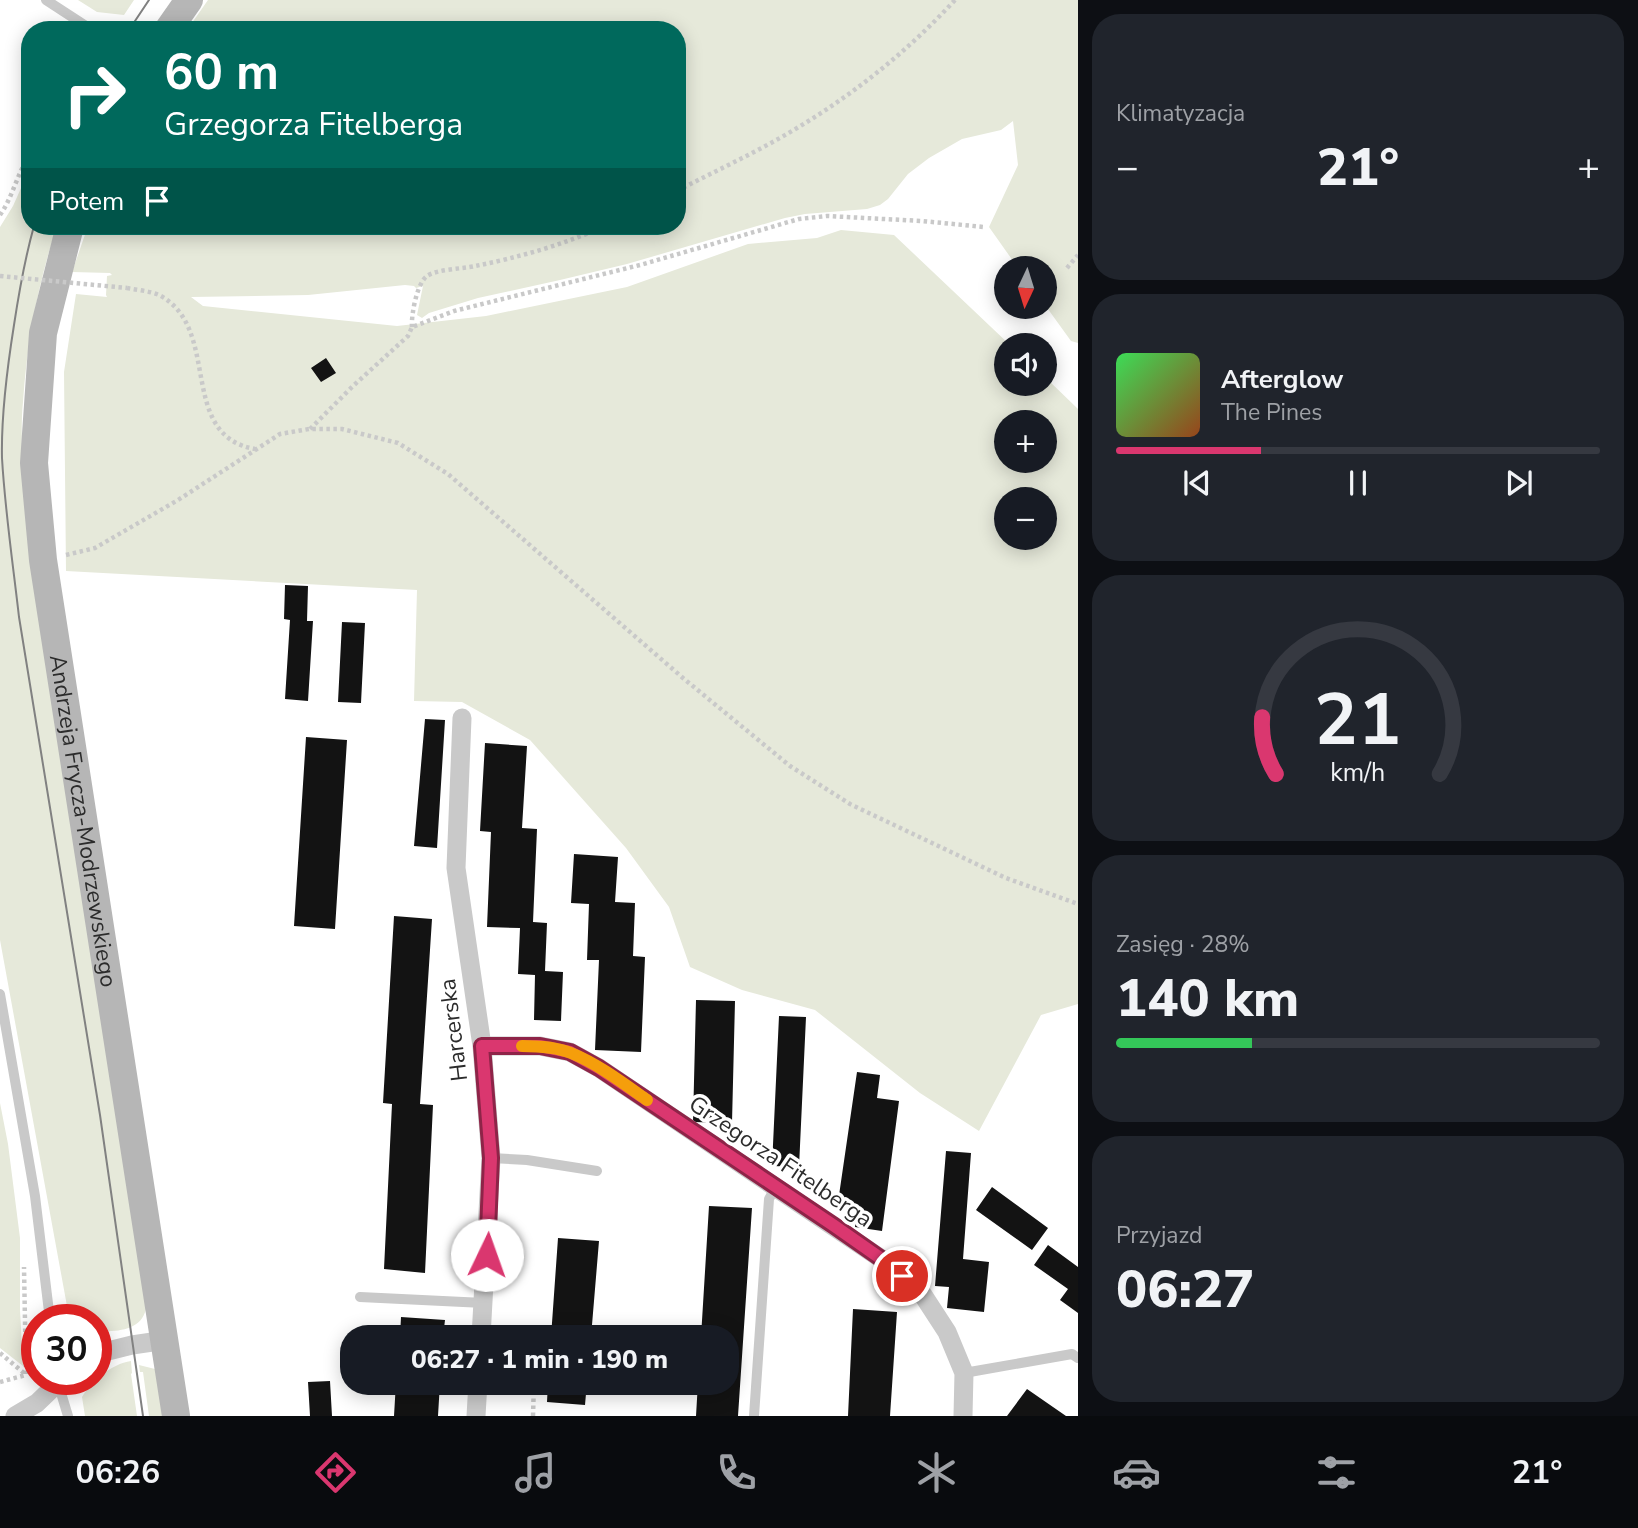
<!DOCTYPE html>
<html lang="pl">
<meta charset="utf-8">
<style>
body{margin:0;font-family:"Nunito Sans",sans-serif;background:#20242c;color:#f1f3f6;height:100vh;display:flex;flex-direction:column;font-size:26px;white-space:nowrap}
*{box-sizing:border-box;margin:0}
p{font-size:23px;color:#9ea1a6}
.icon{flex:none;width:38px;height:38px;fill:none;stroke:currentColor;stroke-width:2;stroke-linecap:round;stroke-linejoin:round}
.map{position:relative;flex:1;overflow:hidden}
.sheet{display:flex;flex-direction:column;gap:14px;padding:14px;background:#0d0f14;width:560px}
.sheet>*{flex:none}
.banner{position:absolute;left:21px;top:21px;width:665px;height:214px;border-radius:28px;box-shadow:0 4px 18px #0003;background:#00695c;color:#fff;overflow:hidden}
.needle{width:46px;rotate:184deg}
.controls{position:absolute;left:994px;top:256px;display:grid;gap:14px}
.controls a{display:grid;place-items:center;width:63px;height:63px;border-radius:50%;background:#171b24;box-shadow:0 4px 18px #0003;font-size:35px}
.speed{position:absolute;left:21px;top:1304px;display:flex;gap:14px;font-size:35px;font-weight:700;text-align:center}
.speed>*{display:grid;place-content:center;width:91px;height:91px;border-radius:50%;background:#171b24;box-shadow:0 4px 18px #0003;line-height:1}
.speed .limit{border:10px solid #d22;background:#fff;color:#111}
.pin{position:absolute;display:grid;place-items:center;width:60px;height:60px;color:#fff;margin:-30px;border:4px solid #fff;border-radius:50%;box-shadow:0 2px 7px #0007}
.me{position:absolute;width:77px;margin:-38px;rotate:3deg;stroke-linejoin:round;filter:drop-shadow(0 0 5px #0008)}
.turn{display:flex;align-items:center;gap:24px;height:147px;padding:0 28px;font-size:32px}
.turn .icon{width:91px;height:91px;stroke-width:2.5}
.turn b{display:block;font-size:49px;line-height:60px}
.then{display:flex;align-items:center;height:66px;padding:0 28px;background:#0003;gap:14px;font-size:26px}
.big{font-size:52px;font-weight:800;line-height:1.1}
.sheet .card{flex:1;display:flex;flex-direction:column;justify-content:center;gap:10px;min-width:0;padding:0 24px;border-radius:28px;background:#20242c}
.sheet .dial{align-items:center;gap:0}
.dial svg{height:182px;overflow:visible;fill:none;stroke:#363941;stroke-width:7;stroke-linecap:round;text-anchor:middle}
.dial text{fill:#f1f3f6;stroke:none}
.song{display:flex;align-items:center;gap:21px}
.cover{width:84px;height:84px;border-radius:10px;background:linear-gradient(135deg,hsl(130 70% 55%),hsl(20 70% 35%))}
.played{height:7px;border-radius:4px;background:linear-gradient(90deg,#da376f 30%,#363941 30%)}
.keys{display:flex;justify-content:space-around;direction:ltr}
.heat{display:flex;justify-content:space-between;align-items:center;font-size:38px;direction:ltr}
.charge{height:10px;border-radius:5px;background:linear-gradient(90deg,#34c759 28%,#363941 0)}
.trip{position:absolute;left:340px;top:1325px;width:399px;height:70px;border-radius:28px;background:#171b24;box-shadow:0 4px 18px #0003;font-weight:800;line-height:70px;text-align:center}
.tab-bar{display:flex;height:112px;justify-content:space-around;align-items:center;background:#090b0e;color:#9ea1a6}
.tab-bar .icon{width:49px;height:49px}
.tab-bar .selected{color:#da376f}
.tab-bar b{font-size:32px;color:#f1f3f6}
main{display:flex;flex:1;min-height:0}
.map>svg:first-child{display:block}
.green{fill:#e6e9da;fill-rule:evenodd}
.building{fill:#131313}
.lines{fill:none;stroke-linecap:round;stroke-linejoin:round}
.path{stroke:#c9c9c9;stroke-width:4.5;stroke-dasharray:3.5 3.5;stroke-linecap:butt}
.service{stroke:#c9c9c9;stroke-width:10}
.minor{stroke:#c9c9c9;stroke-width:19}
.secondary{stroke:#b6b6b6;stroke-width:28}
.tram{stroke:#818181;stroke-width:2}
.path-bridge{stroke:#c9c9c9;stroke-width:4.5;stroke-dasharray:3.5 3.5;stroke-linecap:butt}
.route-casing{stroke:#8e2448;stroke-width:18}
.route{stroke:#da376f;stroke-width:12}
.slow{stroke:#f59e0b;stroke-width:12}
.labels{text-anchor:middle;stroke-width:7;stroke-linejoin:round;paint-order:stroke}
.street-label{font-size:23px;fill:#2c2c2c;stroke:#fff}
</style>
<main>
<div class="map">
<svg width="1078" height="1416" viewBox="0 0 1078 1416">
<rect width="100%" height="100%" fill="#fff"/>
<path class="green" d="M78 0H134L124 15 97 12Z
M208 0H1078V343L1071 341 1045 305V268H1018L989 227 1018 165 1013 121 1001 130 962 139 929 158 908 174 888 199 880 205 867 209 805 214 785 218 627 264 560 280 478 298 429 313 422 318 417 315 423 286 416 288 414 286 405 285 308 295 191 297 203 306 397 326 486 316 627 287 748 244 817 238 841 230 894 235 1010 345H1006V383H1045V377L1078 409V1004L1041 1015 979 1131 920 1093 815 1010 742 990 690 967 669 907 626 848 530 740 462 702 414 701 417 590 66 571 64 372 76 294 107 297 106 295 107 276 112 275 110 273 72 272 88 226H677V30H187ZM1006 422H1045V460H1006ZM1006 499H1045V537H1006Z
M30 168V226H57C38 283 27 342 23 402 21 421 22 442 22 461L146 1309C141 1331 116 1332 96 1331V1320L71 1319 69 1317 0 940V227L13 206Z
M0 1103 8 1144 20 1238V1310L23 1366 0 1348Z
M131 1361 132 1373 131 1374 137 1416H85L82 1397C92 1381 111 1364 131 1361Z
M139 1365 155 1369 163 1416H149L143 1372H140Z"/>
<path class="building" d="M326 358 336 373 321 382 311 368Z
M285 585 308 586 307 621H313L308 701 285 699 290 620 284 619Z
M342 622 365 623 361 703 338 702Z
M425 719 445 720 437 848 414 846Z
M306 737 347 740 335 929 294 926Z
M485 743 527 746 522 828 537 829 533 922 547 923 545 971 563 972 561 1021 534 1020 535 975 518 974 520 928 487 927 491 832 480 831Z
M574 854 618 857 615 902 635 903 633 956 645 957 641 1052 595 1050 599 960H587L589 904 571 903Z
M394 916 432 919 420 1104 433 1105 425 1273 384 1269 392 1104 383 1103Z
M696 1000 735 1001 732 1123 693 1122Z
M779 1016 806 1017 799 1167 772 1166Z
M857 1072 880 1075 877 1098 899 1101 882 1231 855 1227 857 1212 837 1209Z
M946 1151 971 1153 963 1259 989 1262 984 1312 947 1308 949 1287 935 1286Z
M992 1187 1048 1228 1032 1250 976 1210Z
M709 1206 752 1208 738 1416H696L698 1382H726V1337H701Z
M558 1238 599 1241 591 1337H551Z
M1048 1245 1078 1267V1313L1060 1300 1068 1289 1034 1265Z
M853 1309 897 1312 890 1416H848Z
M401 1317 445 1320 443 1337H400Z
M330 1381 332 1416H310L308 1382Z
M396 1382H440L438 1416H394Z
M548 1382H587L585 1405 547 1402Z
M1027 1389 1066 1416H1007Z"/>
<g class="lines">
<path class="path" d="M677 191C715 171 755 153 792 131 853 95 907 52 955 0
M0 215C13 197 17 173 30 155
M1067 268 1078 255
M127 288C137 290 150 291 159 295 223 328 176 435 255 449
M412 327C411 315 417 283 427 276 437 269 462 269 475 266 516 258 567 244 604 226
M310 429 353 386 408 336 412 327 454 311 640 265 799 219 827 216 922 221 984 227
M66 555 95 548 178 500 280 434 309 429H342L398 443 448 474 683 678 790 766 850 804 1006 878 1078 904
M0 1353 25 1374
M0 1382 26 1375 24 1267
M533 1416 534 1382"/>
<path class="service" d="M46 0 92 30
M0 994 35 1196 50 1320
M491 1158 527 1160 597 1171
M360 1297 484 1303
M964 1373 1072 1354 1078 1358
M58 1383 68 1416
M754 1416 769 1199 776 1186"/>
<path class="minor" d="M462 718 456 868 482 1046 491 1158 481 1337
M482 1046H540L570 1052 599 1068 883 1260 921 1292 947 1332 964 1373 963 1416
M96 1354 132 1345 166 1340
M15 1416 37 1403 62 1379
M476 1416 478 1382"/>
<g class="secondary">
<path d="M168 30 189 0"/>
<path id="s1" d="M70 226 43 333 34 463 43 560 176 1416"/>
</g>
<path class="tram" d="M129 30 149 0
M34 226C25 258 19 292 14 325 7 369 1 414 2 458 5 511 13 564 19 617L100 1115 143 1416"/>
<path class="path-bridge" d="M0 276 127 288"/>
</g>
<g class="lines">
<g class="route-casing">
<path id="route" d="M487 1255 491 1158 482 1046H540L570 1052 599 1068 833 1225 883 1260 902 1276"/>
</g>
<use href="#route" class="route"/>
<path class="slow" d="M522 1046C538 1046 556 1047 571 1053 598 1064 623 1083 647 1100"/>
</g>
<g class="labels">
<g class="street-label">
<text dy="8" stroke="none"><textPath href="#s1" startOffset="602">Andrzeja Frycza-Modrzewskiego</textPath></text>
<text transform="translate(453 1030) rotate(-97)" y="8">Harcerska</text>
<text transform="translate(781 1161) rotate(34)" y="8">Grzegorza Fitelberga</text>
</g>
</g>
</svg>
<div class="controls">
<a><svg class="needle" viewBox="-14 -14 28 28"><path d="M0-13l5 13h-10z" fill="#e53935"/><path d="M0 13l5-13h-10z" fill="#9ea1a6"/></svg></a>
<a><svg class="icon" aria-label="sound" viewBox="0 0 24 24"><path d="M4 9h4l5-4v14l-5-4H4zM17 9q2 3 0 6"/></svg></a>
<a>+</a>
<a>−</a>
</div>
<div class="speed"><div class="limit">30</div></div>
<div class="pin" style="left:902px;top:1276px;background:#d93025"><svg class="icon" aria-label="arrive" viewBox="0 0 24 24"><path d="M6 21V4h12l-3 4 3 4H6"/></svg></div>
<svg class="me" style="left:487px;top:1255px" viewBox="-20 -20 40 40"><circle r="19" fill="#fff"/><path d="M0-13L10 11 0 6-10 11z" fill="#da376f"/></svg>
<div class="trip">06:27 · 1 min · 190 m</div>
<div class="banner">
<div class="turn"><svg class="icon" aria-label="right" viewBox="0 0 24 24"><path d="M7 20v-9h11M14 6l5 5-5 5"/></svg><div><b>60 m</b>Grzegorza Fitelberga</div></div>
<div class="then">Potem<svg class="icon" aria-label="arrive" viewBox="0 0 24 24"><path d="M6 21V4h12l-3 4 3 4H6"/></svg></div>
</div>
</div>
<section class="sheet">
<div class="card"><p>Klimatyzacja</p>
<div class="heat"><a>−</a><b class="big">21°</b><a>+</a></div>
</div>
<div class="card">
<div class="song"><i class="cover"></i><div><b>Afterglow</b><p>The Pines</p></div></div>
<div class="played"></div>
<div class="keys"><svg class="icon" aria-label="previous" viewBox="0 0 24 24"><path d="M18 5L8 12l10 7zM5 5v14"/></svg><svg class="icon" aria-label="pause" viewBox="0 0 24 24"><path d="M8 5v14M16 5v14"/></svg><svg class="icon" aria-label="next" viewBox="0 0 24 24"><path d="M6 5l10 7-10 7zM19 5v14"/></svg></div>
</div>
<div class="card dial"><svg viewBox="0 0 100 80">
<path d="M14 69A42 42 0 1 1 86 69"/>
<path d="M14 69A42 42 0 0 1 8 44" stroke="#da376f"/>
<text x="50" y="56" font-size="32" font-weight="700">21</text>
<text x="50" y="72" font-size="11">km/h</text>
</svg></div>
<div class="card"><p>Zasięg · 28%</p><b class="big">140 km</b><div class="charge"></div></div>
<div class="card"><p>Przyjazd</p><b class="big">06:27</b></div>
</section>
</main>
<nav class="tab-bar">
<b>06:26</b>
<svg class="icon selected" aria-label="directions" viewBox="0 0 24 24"><path d="M12 3l9 9-9 9-9-9zM9 14v-3h6M13 9l2 2-2 2"/></svg>
<svg class="icon" aria-label="music" viewBox="0 0 24 24"><path d="M9 18V5l10-2v13"/><circle cx="6" cy="18" r="3"/><circle cx="16" cy="16" r="3"/></svg>
<svg class="icon" aria-label="phone" viewBox="0 0 24 24"><path d="M5 4h4l2 5-3 2q2 4 5 5l2-3 5 2v4C11 20 4 13 5 4z"/></svg>
<svg class="icon" aria-label="climate" viewBox="0 0 24 24"><path d="M12 3v18M4 7l16 10M4 17L20 7"/></svg>
<svg class="icon" aria-label="car" viewBox="0 0 24 24"><path d="M5 17H2v-5l4-1 3-4h7l3 4 3 1v5h-3M9 17h6M6 11h13"/><circle cx="7" cy="17" r="2"/><circle cx="17" cy="17" r="2"/></svg>
<svg class="icon" aria-label="filters" viewBox="0 0 24 24"><path d="M4 7h16M4 17h16"/><circle cx="9" cy="7" r="2"/><circle cx="15" cy="17" r="2"/></svg>
<b>21°</b>
</nav>
